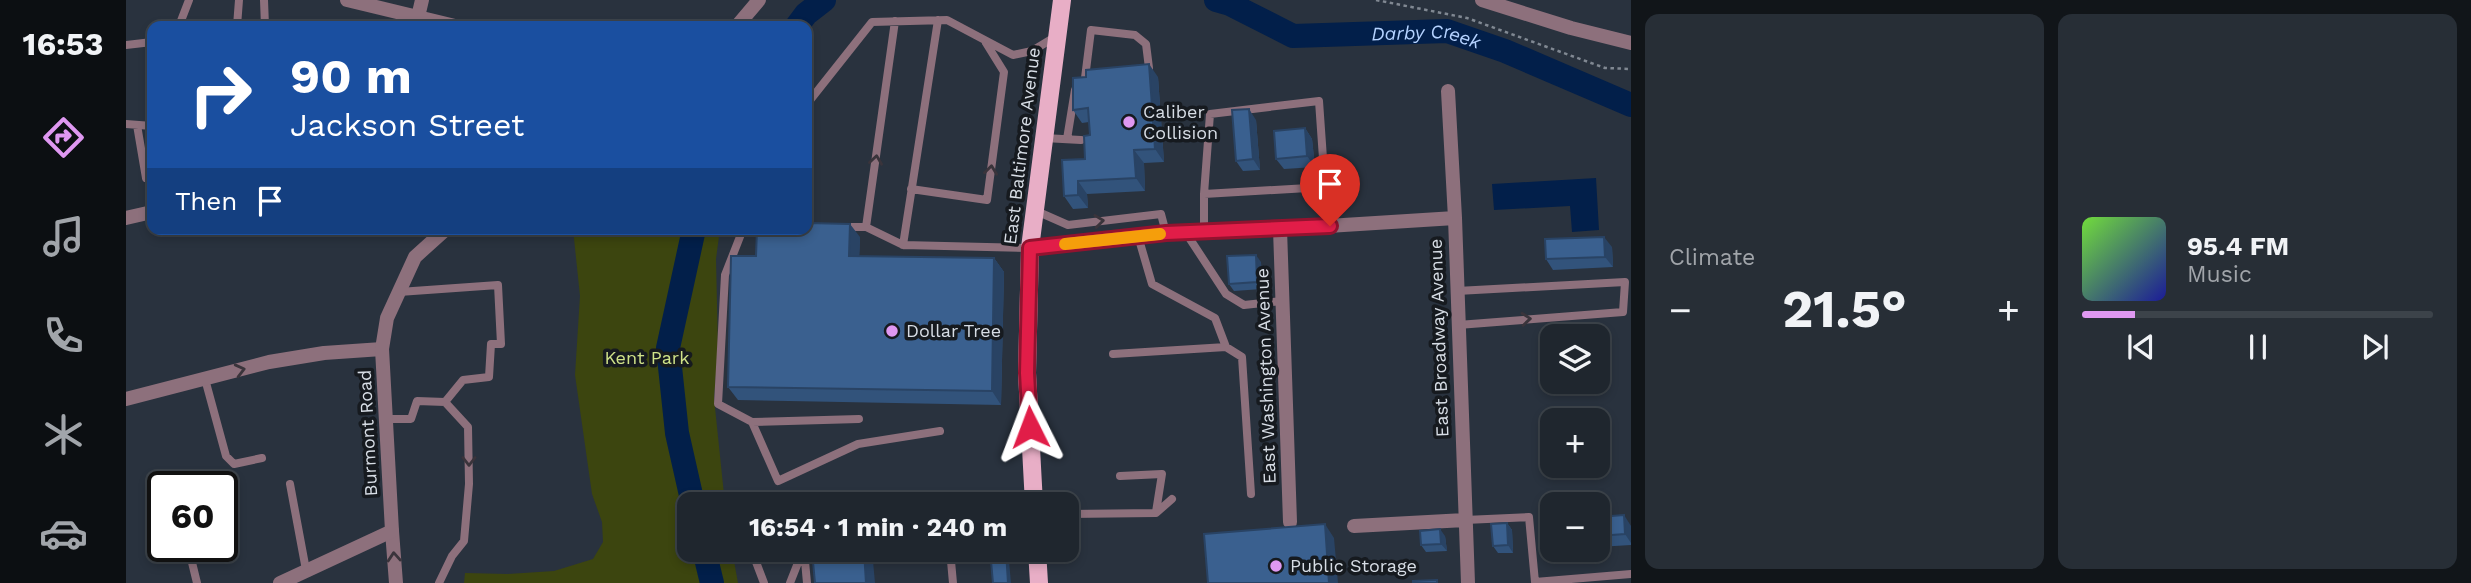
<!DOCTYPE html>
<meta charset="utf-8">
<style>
body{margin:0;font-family:"Work Sans",sans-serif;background:#272e36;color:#f1f3f6;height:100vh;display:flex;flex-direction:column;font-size:26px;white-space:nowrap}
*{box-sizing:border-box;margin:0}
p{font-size:23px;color:#a1a5aa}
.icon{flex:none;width:38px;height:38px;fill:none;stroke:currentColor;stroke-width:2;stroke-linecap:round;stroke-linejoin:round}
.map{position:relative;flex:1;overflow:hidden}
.details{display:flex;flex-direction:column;gap:14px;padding:14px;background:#111519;width:840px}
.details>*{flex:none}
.hud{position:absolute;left:21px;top:21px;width:665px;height:214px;border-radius:14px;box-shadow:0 4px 10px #0003,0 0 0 2px #3c434a;background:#1a4fa0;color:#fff;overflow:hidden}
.fabs{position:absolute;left:1414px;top:324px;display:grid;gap:14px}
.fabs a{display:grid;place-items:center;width:70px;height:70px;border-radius:14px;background:#1f262e;box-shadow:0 4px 10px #0003,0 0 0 2px #3c434a;font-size:35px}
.speed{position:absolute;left:21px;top:471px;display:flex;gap:14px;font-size:35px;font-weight:700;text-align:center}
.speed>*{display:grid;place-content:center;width:91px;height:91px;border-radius:50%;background:#1f262e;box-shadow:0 4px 10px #0003,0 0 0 2px #3c434a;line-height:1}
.speed .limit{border:4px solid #111;border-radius:10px;background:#fff;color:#111}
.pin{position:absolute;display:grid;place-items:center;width:60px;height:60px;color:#fff;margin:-72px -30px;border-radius:50% 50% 50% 0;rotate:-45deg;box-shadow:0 0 7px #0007}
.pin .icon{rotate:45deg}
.me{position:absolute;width:77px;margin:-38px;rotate:357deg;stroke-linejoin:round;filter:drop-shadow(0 0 5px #0008)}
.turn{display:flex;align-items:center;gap:24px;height:147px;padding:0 28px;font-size:32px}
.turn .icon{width:91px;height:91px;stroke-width:2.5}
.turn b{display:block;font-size:49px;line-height:60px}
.then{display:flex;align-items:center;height:66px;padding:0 28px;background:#0003;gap:14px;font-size:26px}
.big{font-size:52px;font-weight:700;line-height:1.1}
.details .tile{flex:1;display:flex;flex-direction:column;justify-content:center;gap:10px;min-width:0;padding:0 24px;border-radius:14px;background:#272e36}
.song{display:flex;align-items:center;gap:21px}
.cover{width:84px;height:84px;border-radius:10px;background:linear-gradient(135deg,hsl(100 70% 55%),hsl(240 70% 35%))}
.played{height:7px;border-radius:4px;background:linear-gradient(90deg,#df98f1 15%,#3c434a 15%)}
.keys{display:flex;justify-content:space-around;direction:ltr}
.heat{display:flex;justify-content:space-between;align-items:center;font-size:38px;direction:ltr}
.details .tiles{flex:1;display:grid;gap:14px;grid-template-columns:repeat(2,1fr)}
.trip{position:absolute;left:551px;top:492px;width:402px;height:70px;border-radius:14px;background:#1f262e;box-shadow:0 4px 10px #0003,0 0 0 2px #3c434a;font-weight:700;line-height:70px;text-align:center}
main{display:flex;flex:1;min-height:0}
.tabs{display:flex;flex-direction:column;width:126px;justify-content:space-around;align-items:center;background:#0c0f12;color:#a1a5aa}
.tabs .icon{width:49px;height:49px}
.tabs .on{color:#df98f1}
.tabs b{font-size:32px;color:#f1f3f6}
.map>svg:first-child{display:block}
.green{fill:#3c450f}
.water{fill:#021f4a}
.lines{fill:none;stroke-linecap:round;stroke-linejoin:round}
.river{stroke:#021f4a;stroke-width:24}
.path{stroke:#808892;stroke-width:2.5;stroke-dasharray:3.5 3.5;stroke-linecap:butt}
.service{stroke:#8d707c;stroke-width:8}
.minor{stroke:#8d707c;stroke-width:14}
.tertiary{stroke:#8d707c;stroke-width:14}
.primary{stroke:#e8aec6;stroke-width:18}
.wall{fill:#32537b}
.shaded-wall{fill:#294364}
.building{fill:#3a608f;stroke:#294364;stroke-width:2}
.oneway{stroke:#3a343b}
.route-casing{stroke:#92132f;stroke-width:18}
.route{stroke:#e11d48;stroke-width:12}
.slow{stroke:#f59e0b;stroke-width:12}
.poi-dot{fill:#df98f1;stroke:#161a1f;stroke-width:2.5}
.labels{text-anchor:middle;stroke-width:7;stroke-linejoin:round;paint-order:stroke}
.poi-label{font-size:18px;fill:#d7dde5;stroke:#161a1f;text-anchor:start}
.street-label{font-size:18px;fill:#d7dde5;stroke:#161a1f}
.park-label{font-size:18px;fill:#d0e389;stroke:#161a1f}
.water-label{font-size:19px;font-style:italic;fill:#b4d2ff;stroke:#161a1f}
</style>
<main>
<nav class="tabs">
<b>16:53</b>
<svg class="icon on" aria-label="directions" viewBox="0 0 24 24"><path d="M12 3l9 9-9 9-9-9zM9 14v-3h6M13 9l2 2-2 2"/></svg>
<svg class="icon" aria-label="music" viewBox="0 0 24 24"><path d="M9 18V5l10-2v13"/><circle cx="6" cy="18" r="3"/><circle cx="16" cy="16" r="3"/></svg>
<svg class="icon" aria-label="phone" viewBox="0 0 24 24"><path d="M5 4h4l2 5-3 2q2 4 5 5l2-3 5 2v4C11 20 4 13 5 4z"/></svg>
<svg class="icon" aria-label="climate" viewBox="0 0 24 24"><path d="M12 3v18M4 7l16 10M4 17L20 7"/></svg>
<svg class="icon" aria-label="car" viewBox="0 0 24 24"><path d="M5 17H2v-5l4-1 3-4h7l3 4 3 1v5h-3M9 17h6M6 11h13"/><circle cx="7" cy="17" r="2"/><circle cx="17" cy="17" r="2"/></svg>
</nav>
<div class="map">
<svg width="1505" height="583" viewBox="0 0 1505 583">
<rect width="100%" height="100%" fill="#29323e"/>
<path class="green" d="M447 229H594L590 259 592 350 588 398 599 504H564V550H606L612 583H338L339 573 381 574 428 571 467 559 477 542 476 522 466 494 449 375 454 296Z"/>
<path class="water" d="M1470 178 1473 230 1446 232 1444 206 1368 210 1366 184Z"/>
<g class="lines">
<g class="river">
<path id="s1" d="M1090 0 1104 4 1167 36 1321 31 1379 51 1505 105"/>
<path d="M671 26 680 14 698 0"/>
<path d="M567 504 551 433 542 348 568 229"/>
<path d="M578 550 586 583"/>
</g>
<path class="path" d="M1250 0 1341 18 1479 68 1505 69"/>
<path class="service" d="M138 0 139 26
M53 26 63 0
M111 26 113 0
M0 45 26 42
M959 78 965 30 1009 35 1020 44 1023 68 1019 69
M681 104 746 22 821 20 887 55 906 51 929 37
M0 124 26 126
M11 125 20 178 26 176
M918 138 955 140
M941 139 949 90
M785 189 861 200 878 72 860 43
M1078 194 1084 114 1193 101 1199 187
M908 210 942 225 1035 214 1040 233
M717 227H740L777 245 812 20
M740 227 769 21
M617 229 599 275 592 404 626 422 652 481 732 444 814 431
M1078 232V194L1199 187 1204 226
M1060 233 1100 294 1118 305 1156 301
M1012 236 1026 284 1089 318 1100 347 1116 357 1125 494
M777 245 904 248
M1331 291 1499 282 1497 312 1332 325
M273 292 372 285 375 344H365L363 377 337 380 319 402
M987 354 1100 347
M79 379 100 456 108 464 136 458
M260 419H285L291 401 319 402 342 427 343 484 338 541 326 556 313 583
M626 422 733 419
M994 476 1036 474 1030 512
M164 484 180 570
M942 514 1030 513 1046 499
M1339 520 1403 517 1409 582 1505 574
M62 546 71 583
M634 550 627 554 638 583
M678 550 681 583
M824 550 827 583
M664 583 677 550"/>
<path class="minor" d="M221 0 329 26
M1356 0 1445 28 1505 43
M292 17 296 0
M1322 91 1329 218 1342 583
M0 218 26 212
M1154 229 1164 522
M904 248 1040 233 1154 229 1329 218
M0 399 143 362 198 353 256 349
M1228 526 1339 520
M266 531 270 583"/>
<path class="tertiary" d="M611 26 633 0
M154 583 266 531 256 349 261 318 289 257 320 229"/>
<path class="primary" d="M908 504 901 373 904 248 936 0
M911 550 913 583"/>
</g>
<path class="wall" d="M1032 77 1038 162 1018 163 1019 191 961 194 962 208 947 209 938 196 959 159 964 135 963 122 956 123 947 110Z
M1130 120 1134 170 1117 171 1110 161Z
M1179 128 1186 139 1189 167 1158 169 1150 159Z
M734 237 733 256 868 258 878 272 875 405 612 400 602 387 630 256Z
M1486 247 1487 267 1427 270 1420 259Z
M1135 262 1136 289 1108 291 1103 284Z
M1472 517 1505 526V545L1472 547Z
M1426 519V549L1419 539Z
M1381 523 1386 530 1387 553H1372L1367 546Z
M1319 536 1321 551 1300 552 1295 545Z"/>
<path class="shaded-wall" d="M1023 64 1032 77 1038 162 1029 149Z
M1123 109 1130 120 1134 170 1127 159Z
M1179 128 1186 139 1189 167 1181 156Z
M1008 150 1018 163 1019 191 1010 178Z
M952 181 961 194 962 208 952 195Z
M724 224 734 237 733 270 723 256Z
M1478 237 1486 247 1487 267 1479 257Z
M1130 255 1135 262 1136 289 1131 282Z
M868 258 878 272 875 405 866 391Z
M1498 515 1505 526V543L1499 534Z
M1381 523 1386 530 1387 553 1382 545Z
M1199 524 1208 538 1212 583H1203Z
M1314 529 1319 536 1321 551 1315 544Z
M738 550H739L747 561 749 583H740Z
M880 550H882L885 583H882Z"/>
<path class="building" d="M1023 64 1029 149 1008 150 1010 178 952 181V195L938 196 936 160 959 159 958 136 964 135 962 108 947 110V78L960 77V70Z
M1123 109 1127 159 1110 161 1106 110Z
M1179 128 1181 156 1150 159 1148 131Z
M681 223 724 224 723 256 868 258 866 391 602 387 605 256H630L631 229H681Z
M1478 237 1479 257 1420 259 1419 239Z
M1130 255 1131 282 1103 284 1101 256Z
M1498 515 1499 534 1472 536V517Z
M1426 519V538L1419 539 1418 520Z
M1381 523 1382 545 1367 546 1365 524Z
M1199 524 1203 583H1082L1078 534Z
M1314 529 1315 544 1295 545 1294 531Z
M706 550H738L740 583H689L686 551Z
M864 550H880L882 583H867Z
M1311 580V583H1287V581Z"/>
<defs><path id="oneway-chevron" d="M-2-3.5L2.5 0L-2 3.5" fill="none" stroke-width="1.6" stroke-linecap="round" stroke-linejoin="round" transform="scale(1.75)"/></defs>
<g class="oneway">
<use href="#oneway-chevron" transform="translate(750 160) rotate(-82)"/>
<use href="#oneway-chevron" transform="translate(865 170) rotate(-83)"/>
<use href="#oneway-chevron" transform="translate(973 221) rotate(-7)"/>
<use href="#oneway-chevron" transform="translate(1400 319) rotate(-5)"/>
<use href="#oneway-chevron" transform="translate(114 370) rotate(-14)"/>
<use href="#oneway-chevron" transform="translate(343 461) rotate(90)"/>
<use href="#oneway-chevron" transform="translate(268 557) rotate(-94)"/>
</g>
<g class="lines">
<g class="route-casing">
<path id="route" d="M904 427 901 373 904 248 1040 233 1204 226"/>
</g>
<use href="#route" class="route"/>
<path class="slow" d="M939 244 1034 234"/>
</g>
<g class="poi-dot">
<circle cx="1003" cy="122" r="7"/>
<circle cx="766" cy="331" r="7"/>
<circle cx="1150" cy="566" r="7"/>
</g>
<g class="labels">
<g class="poi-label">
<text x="1017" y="118">Caliber<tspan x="1017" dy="21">Collision</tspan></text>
<text x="780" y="337">Dollar Tree</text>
<text x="1164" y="572">Public Storage</text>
</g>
<g class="street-label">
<text transform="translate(896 146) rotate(-83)" y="6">East Baltimore Avenue</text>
<text transform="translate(1313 338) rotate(-92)" y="6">East Broadway Avenue</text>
<text transform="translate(1140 376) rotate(-92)" y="6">East Washington Avenue</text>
<text transform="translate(242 433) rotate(-93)" y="6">Burmont Road</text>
</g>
<g class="park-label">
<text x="521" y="364">Kent Park</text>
</g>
<g class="water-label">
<text dy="7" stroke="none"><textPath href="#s1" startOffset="219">Darby Creek</textPath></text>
</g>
</g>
</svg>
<div class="fabs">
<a><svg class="icon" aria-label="layers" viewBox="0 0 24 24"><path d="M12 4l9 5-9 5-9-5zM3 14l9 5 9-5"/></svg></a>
<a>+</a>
<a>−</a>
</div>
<div class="speed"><div class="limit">60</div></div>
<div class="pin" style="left:1204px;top:226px;background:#d93025"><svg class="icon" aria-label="arrive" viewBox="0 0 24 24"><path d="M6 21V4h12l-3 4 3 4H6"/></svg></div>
<svg class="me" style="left:904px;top:427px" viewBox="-20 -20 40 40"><path d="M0-17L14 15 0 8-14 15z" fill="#e11d48" stroke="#fff" stroke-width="4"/></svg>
<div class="trip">16:54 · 1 min · 240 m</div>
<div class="hud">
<div class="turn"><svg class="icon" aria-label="right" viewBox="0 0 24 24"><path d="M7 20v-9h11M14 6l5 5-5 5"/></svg><div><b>90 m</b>Jackson Street</div></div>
<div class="then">Then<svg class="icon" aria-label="arrive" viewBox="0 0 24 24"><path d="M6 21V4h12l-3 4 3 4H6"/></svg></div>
</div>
</div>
<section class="details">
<div class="tiles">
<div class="tile"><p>Climate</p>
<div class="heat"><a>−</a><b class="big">21.5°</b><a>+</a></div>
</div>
<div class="tile">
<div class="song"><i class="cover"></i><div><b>95.4 FM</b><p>Music</p></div></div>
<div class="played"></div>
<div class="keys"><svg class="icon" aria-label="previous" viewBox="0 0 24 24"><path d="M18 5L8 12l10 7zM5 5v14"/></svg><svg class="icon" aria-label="pause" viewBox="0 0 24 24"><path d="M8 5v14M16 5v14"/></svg><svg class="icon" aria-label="next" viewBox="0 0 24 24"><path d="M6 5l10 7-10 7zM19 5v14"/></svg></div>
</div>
</div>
</section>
</main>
